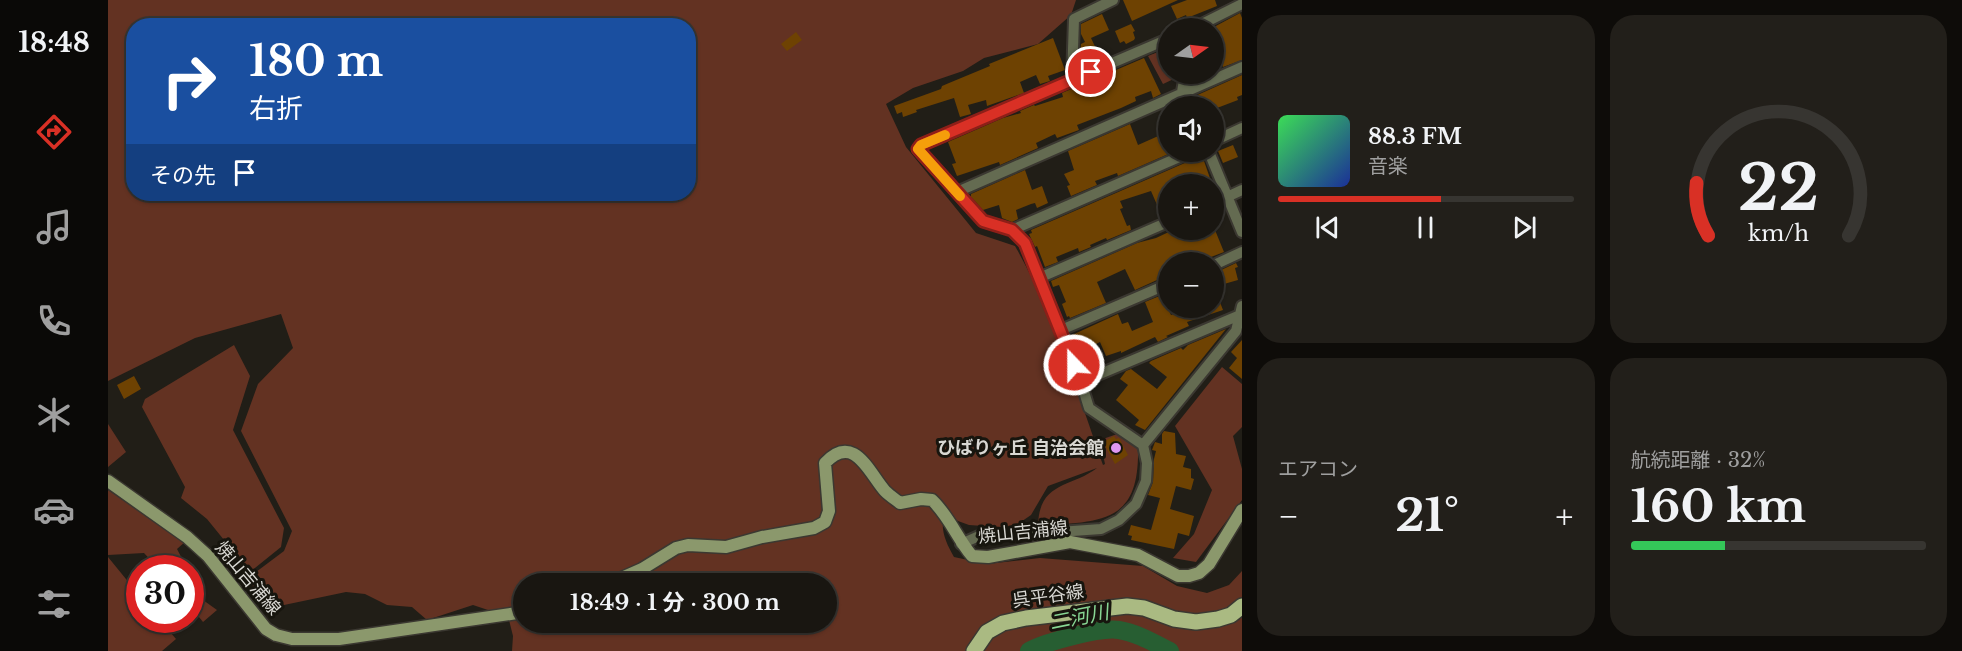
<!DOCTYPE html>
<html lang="ja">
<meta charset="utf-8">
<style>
body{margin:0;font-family:"Libre Baskerville","Noto Sans JP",serif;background:#221f1a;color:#f1f3f6;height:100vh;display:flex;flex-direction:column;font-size:22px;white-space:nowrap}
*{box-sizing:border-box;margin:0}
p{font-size:20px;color:#9f9f9f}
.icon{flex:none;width:33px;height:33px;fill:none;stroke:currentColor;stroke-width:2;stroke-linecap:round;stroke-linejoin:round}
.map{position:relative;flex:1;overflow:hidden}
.sheet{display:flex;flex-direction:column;gap:15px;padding:15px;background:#0e0c09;width:720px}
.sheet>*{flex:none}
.banner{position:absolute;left:18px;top:18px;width:570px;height:183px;border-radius:24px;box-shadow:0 2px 4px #0004,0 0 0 2px #373531;background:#1a4fa0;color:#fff;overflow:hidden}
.needle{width:39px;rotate:76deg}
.fabs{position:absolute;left:1050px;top:18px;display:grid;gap:12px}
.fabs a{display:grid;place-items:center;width:66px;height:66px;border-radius:50%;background:#191611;box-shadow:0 2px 4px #0004,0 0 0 2px #373531;font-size:30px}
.speed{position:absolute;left:18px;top:555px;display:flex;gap:12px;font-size:30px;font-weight:700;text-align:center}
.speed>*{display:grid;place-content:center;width:78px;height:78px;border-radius:50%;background:#191611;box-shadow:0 2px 4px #0004,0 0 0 2px #373531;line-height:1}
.speed .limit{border:9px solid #d22;background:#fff;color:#111}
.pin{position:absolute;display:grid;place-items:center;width:51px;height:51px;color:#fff;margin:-26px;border:3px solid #fff;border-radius:50%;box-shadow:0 2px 6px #0007}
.me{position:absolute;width:66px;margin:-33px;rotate:338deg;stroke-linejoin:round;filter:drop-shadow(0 0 4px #0008)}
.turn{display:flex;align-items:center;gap:21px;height:126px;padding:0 24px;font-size:27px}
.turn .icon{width:78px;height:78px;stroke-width:2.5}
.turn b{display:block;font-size:42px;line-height:51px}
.then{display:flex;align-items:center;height:57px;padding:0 24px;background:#0003;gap:12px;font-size:22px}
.big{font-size:45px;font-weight:700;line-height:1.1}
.sheet .tile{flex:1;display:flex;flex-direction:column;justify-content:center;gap:9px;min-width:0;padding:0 21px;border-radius:24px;background:#221f1a}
.sheet .dial{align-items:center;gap:0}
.dial svg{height:156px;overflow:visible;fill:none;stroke:#373531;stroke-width:7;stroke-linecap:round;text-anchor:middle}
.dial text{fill:#f1f3f6;stroke:none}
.song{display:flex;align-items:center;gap:18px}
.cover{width:72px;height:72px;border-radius:9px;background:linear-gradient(135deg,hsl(130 70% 55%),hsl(230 70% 35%))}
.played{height:6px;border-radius:3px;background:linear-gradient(90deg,#d93025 55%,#373531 55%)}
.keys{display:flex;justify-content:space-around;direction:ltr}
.heat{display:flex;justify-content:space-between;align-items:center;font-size:33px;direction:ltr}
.charge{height:9px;border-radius:4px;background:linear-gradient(90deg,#34c759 32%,#373531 0)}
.sheet .tiles{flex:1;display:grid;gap:15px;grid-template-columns:repeat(2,1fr)}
.trip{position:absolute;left:405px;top:573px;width:324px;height:60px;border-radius:30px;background:#191611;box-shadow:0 2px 4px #0004,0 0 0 2px #373531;font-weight:700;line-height:60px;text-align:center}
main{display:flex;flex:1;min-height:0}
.menu{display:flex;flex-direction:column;width:108px;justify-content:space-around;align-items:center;background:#0a0907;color:#9f9f9f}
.menu .icon{width:42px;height:42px}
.menu .on{color:#d93025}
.menu b{font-size:27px;color:#f1f3f6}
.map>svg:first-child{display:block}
.green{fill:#633222;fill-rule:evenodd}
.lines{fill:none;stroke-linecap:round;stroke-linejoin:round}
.river{stroke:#275e32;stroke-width:18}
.building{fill:#6e4202}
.minor-casing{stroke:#3b3831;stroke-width:14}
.secondary-casing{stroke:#3b3831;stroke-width:15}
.primary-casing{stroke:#3b3831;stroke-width:18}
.minor{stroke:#646b51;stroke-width:10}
.secondary{stroke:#8b986c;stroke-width:12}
.primary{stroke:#aaba82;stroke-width:15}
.route-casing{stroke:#8d1f18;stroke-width:15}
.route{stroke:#d93025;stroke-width:10}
.slow{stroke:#f59e0b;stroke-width:10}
.poi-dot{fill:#de98f2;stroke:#17150e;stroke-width:2}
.labels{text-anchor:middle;stroke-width:6;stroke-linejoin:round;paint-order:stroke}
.poi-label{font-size:18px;font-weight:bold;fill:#d9d8d3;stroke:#17150e;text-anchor:end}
.street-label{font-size:18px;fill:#d9d8d3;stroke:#17150e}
.water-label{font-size:20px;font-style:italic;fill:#88d794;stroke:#17150e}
</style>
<main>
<nav class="menu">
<b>18:48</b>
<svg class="icon on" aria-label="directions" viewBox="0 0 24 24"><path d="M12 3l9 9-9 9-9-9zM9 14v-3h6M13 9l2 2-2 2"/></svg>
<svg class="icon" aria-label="music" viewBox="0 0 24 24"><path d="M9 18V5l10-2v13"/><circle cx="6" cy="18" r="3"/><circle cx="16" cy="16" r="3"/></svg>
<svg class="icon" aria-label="phone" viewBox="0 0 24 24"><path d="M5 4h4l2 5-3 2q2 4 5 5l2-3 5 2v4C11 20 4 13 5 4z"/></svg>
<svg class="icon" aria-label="climate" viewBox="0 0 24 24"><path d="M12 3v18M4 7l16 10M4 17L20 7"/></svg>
<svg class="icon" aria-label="car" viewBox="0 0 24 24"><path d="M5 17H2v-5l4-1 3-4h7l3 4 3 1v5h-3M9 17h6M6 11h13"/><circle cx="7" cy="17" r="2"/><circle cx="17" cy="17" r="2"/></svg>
<svg class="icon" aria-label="filters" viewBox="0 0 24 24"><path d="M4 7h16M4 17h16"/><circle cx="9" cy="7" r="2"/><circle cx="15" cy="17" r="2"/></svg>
</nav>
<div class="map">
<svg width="1134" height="651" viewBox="0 0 1134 651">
<rect width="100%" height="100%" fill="#211e17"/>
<path class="green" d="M0 0H968L963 15 930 44 876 58 855 71 805 88 778 104 798 147 868 233 907 246C946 315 969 391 995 465L997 464 992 440 1012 433 1030 447C1032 525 993 521 930 526 931 481 963 488 989 468L940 486 923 515 904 528 861 525 850 521 837 513C831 528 838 543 846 557L879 564 932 558 1035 566 1069 586 1099 593 1121 585 1134 571V651H404L405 636 401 620 395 615 365 605 319 620 304 607 279 605 257 594 238 592 176 605 136 581 176 551 184 531 133 431 150 384 185 348 173 314 87 338 0 381ZM26 26H580V194H26ZM416 584H718V622H416Z
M1060 48V74H1071L1070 77 1055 84 1040 56Z
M126 345 142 376 125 430 176 528 173 547 142 572 99 519 73 498 77 487 34 407 37 399Z
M1114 367 1134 384V427L1125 436 1134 469V500L1088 562 1065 558 1086 534 1104 490 1067 426Z
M0 424 18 452 0 467Z
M0 490 78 541 69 549 79 568H50L36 553 0 555Z
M0 557 31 595 32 620H52L68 639 54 651H0Z
M82 575 95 600 109 610 95 622 83 607Z"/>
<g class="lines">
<path class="river" d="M921 651C938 642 992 627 1011 630 1029 633 1046 643 1062 651"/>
</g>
<path class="building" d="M1015 0H1070L1024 21Z
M1079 0H1107L1109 6 1079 18 1078 15 1069 19 1063 6Z
M1132 13 1134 18V60L1115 67 1106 43V27Z
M994 14 1001 30 983 38 992 57 982 62 978 54 972 57 973 44 977 42 973 34V24Z
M1023 24 1027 31 1025 32 1027 38 1026 40 1018 44 1016 41 1012 43 1007 31Z
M688 32 694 40 679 51 673 44Z
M945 38 957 70 940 76 942 81 932 84 928 75 912 82 916 93 879 106 878 100 860 105 863 114 852 117 846 98 808 110 809 112 798 116 795 117 794 112 789 114 786 106 833 89 834 86 841 83 882 66 881 64Z
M1036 58 1053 94 1045 98 1043 91 1027 97 1028 101 1013 108 969 125 971 130 949 138 947 134 928 143 930 148 892 165 891 162 849 176 844 164 848 163 840 142 895 118 913 113 912 111 926 105 927 106 955 97 954 93Z
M1134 75V95L1129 97 1130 100 1109 108 1117 127 1107 132 1106 106H1096L1092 102 1088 103 1085 97Z
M1022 124 1030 145 1057 133 1060 141V152H1065L1010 176 1009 173 987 181 989 185 963 196 959 186 962 185 956 174 966 170 960 151Z
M1125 145 1130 157 1115 163 1110 151Z
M1092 154 1096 161 1104 184H1089L1086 178 1071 184H1060V210L1053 214 1043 191 1012 201 1015 208 1012 209 1019 226 1022 225 1023 230 999 240 998 238 982 245 983 247 971 252 970 248 948 257 950 262 937 267 929 246 927 247 921 234 924 233 923 230 1086 159Z
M917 170 924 190 934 186 940 203 929 208 927 203 923 204 908 210 910 219 904 222 894 218 891 205 875 210 863 197V194Z
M1065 230H1107L1116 252 1090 262H1060V275L1027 290 1017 269 989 282 998 303 962 318 961 316 959 317 954 304 958 302 951 285 945 287 943 281 1029 243 1048 238Z
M1128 263 1130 267 1127 268 1130 280 1116 284 1111 271Z
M1106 287 1115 310 1079 322 1081 326 1058 336 1060 337 1050 342 1047 337 1013 353V351L998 356 992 342 986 345 985 343 969 349 964 335 1010 314 1014 324 1020 322 1024 331 1045 322 1037 302 1054 295 1063 315 1081 308H1106Z
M1118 329 1037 430 1027 425 1031 420 1008 400 1020 385 1012 379 1018 371 1023 369 1049 389 1059 377 1041 363 1043 361 1073 348 1075 350 1080 345Z
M1134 340V379L1121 368 1129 358 1123 352Z
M26 376 33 389 16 399 9 385Z
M1056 431 1067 433 1068 454 1078 456 1075 467 1083 469V478L1086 479 1083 490 1068 486 1062 509 1086 516 1081 536 1070 533 1066 549 1023 540 1024 536 1020 535 1023 525 1043 530 1052 498 1040 495 1045 482 1046 459 1048 451 1044 450 1047 442 1054 444V434Z
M1006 436 1008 439 1011 438 1020 455 1007 464 995 442Z"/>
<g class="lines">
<g class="minor-casing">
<path id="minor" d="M1086 28 1134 4
M1060 39 813 145 810 149 875 221 904 230 1083 152
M1077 74 1074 92 1081 106
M964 80 966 19 1005 0
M1106 141 1134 128
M1101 152 1134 232
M849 192 1134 67
M1106 203 1134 190
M1106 265 1134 252
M931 278 1060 222
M953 330 1060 284
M973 382 1132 315
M1035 445 1128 331 1134 306
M853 544 871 536 907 535 993 529 1011 520 1028 504 1038 481 1039 463 1035 445 981 408 973 382 917 243 904 230"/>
</g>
<g class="secondary-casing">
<path id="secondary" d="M0 481 79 537 100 556 158 629 168 635 184 639H231L416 612
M500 584 534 569 568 548 580 545 618 547 654 537 706 528 717 522 721 511 717 463C746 432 761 473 777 491 782 496 787 499 792 503L813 499 824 500C841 516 849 538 864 556L880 557 962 542 1030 555 1070 576H1081L1091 573 1101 564 1134 510"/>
</g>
<g class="primary-casing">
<path id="primary" d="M866 651 879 632 895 623 918 618 1019 606 1036 608 1066 619 1088 622 1110 619 1123 615 1134 606"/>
</g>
<use href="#minor" class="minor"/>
<use href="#secondary" class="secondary"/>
<use href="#primary" class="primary"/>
</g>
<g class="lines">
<g class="route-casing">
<path id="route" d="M966 365 917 243 904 230 875 221 810 149 813 145 983 72"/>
</g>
<use href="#route" class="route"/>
<path class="slow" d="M837 135 813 145 810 149 852 196"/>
</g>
<circle class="poi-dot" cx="1008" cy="448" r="6"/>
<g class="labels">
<g class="poi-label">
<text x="996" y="454">ひばりヶ丘 自治会館</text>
</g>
<g class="street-label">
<text transform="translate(915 532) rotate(-6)" y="6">焼山吉浦線</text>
<text transform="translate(140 578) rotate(50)" y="6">焼山吉浦線</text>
<text transform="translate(940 596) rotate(-8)" y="6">呉平谷線</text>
</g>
<g class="water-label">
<text transform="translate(971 617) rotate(-11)" y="7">二河川</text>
</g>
</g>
</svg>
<div class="fabs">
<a><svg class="needle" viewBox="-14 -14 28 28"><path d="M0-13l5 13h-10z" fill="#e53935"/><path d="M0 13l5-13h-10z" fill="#9f9f9f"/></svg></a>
<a><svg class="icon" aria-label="sound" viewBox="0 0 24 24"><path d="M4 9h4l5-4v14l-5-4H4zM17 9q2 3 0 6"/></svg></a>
<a>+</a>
<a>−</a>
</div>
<div class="speed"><div class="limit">30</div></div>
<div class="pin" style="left:983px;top:72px;background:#d93025"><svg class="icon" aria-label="arrive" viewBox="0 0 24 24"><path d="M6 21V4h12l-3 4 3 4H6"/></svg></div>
<svg class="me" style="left:966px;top:365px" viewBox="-20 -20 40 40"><circle r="17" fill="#d93025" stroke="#fff" stroke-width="3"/><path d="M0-11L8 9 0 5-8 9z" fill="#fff"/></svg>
<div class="trip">18:49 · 1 分 · 300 m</div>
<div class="banner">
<div class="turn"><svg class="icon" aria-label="right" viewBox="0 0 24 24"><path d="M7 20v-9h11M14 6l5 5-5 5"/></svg><div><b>180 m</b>右折</div></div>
<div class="then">その先<svg class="icon" aria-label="arrive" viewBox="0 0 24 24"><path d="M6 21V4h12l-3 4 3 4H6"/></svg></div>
</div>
</div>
<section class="sheet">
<div class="tiles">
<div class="tile">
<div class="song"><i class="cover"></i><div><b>88.3 FM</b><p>音楽</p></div></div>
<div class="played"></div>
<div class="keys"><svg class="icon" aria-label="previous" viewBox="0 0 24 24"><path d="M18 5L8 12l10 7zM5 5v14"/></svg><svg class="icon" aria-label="pause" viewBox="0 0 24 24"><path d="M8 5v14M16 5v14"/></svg><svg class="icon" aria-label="next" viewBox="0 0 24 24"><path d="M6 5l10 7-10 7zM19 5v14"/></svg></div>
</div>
<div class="tile dial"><svg viewBox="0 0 100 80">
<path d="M14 69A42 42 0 1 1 86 69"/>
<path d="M14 69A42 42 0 0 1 8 42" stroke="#d93025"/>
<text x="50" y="56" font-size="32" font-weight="700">22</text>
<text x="50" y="72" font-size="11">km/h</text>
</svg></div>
<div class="tile"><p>エアコン</p>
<div class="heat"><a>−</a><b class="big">21°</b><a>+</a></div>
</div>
<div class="tile"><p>航続距離 · 32%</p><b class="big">160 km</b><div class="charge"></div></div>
</div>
</section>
</main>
